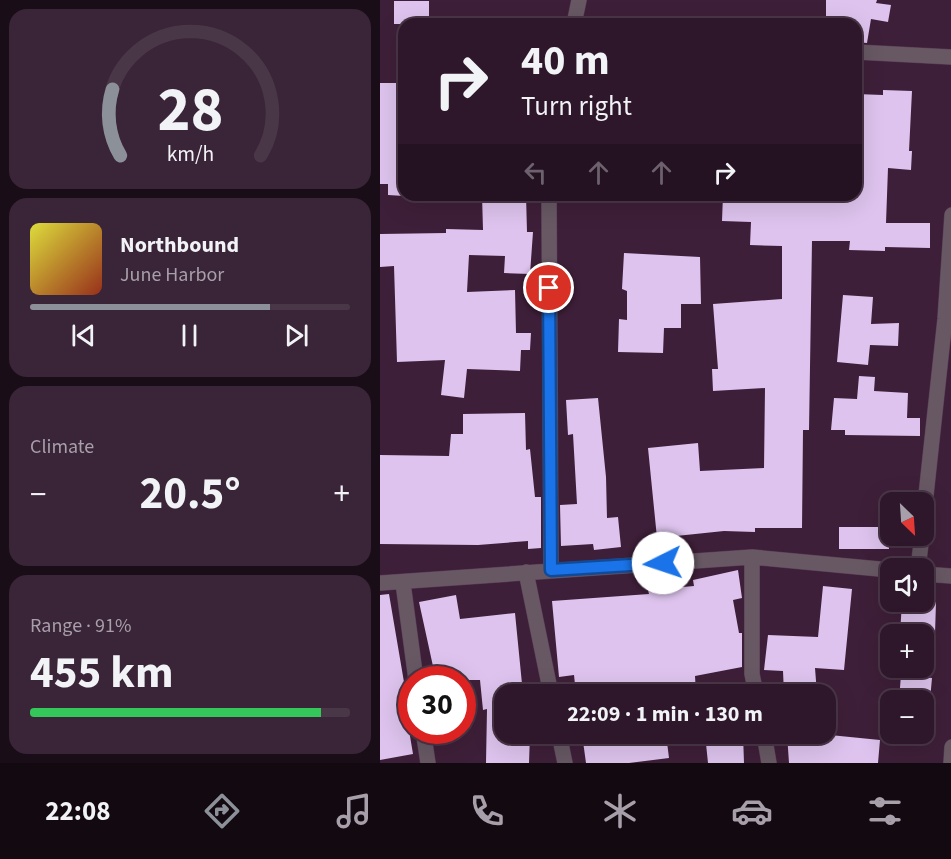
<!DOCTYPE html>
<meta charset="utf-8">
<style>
body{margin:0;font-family:"Source Sans 3",sans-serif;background:#3a2437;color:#f1f3f6;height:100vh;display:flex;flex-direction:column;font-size:22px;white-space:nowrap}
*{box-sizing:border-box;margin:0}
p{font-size:20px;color:#a79fa9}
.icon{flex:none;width:33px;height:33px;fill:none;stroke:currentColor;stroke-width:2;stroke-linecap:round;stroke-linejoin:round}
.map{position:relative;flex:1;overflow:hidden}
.panel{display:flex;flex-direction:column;gap:9px;padding:9px;background:#190d18;width:380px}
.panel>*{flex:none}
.top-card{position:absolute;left:18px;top:18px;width:464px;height:183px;border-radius:18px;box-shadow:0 6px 24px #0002,0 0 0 2px #493647;background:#2e172b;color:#f1f3f6;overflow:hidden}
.needle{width:39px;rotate:155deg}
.controls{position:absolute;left:500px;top:492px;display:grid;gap:12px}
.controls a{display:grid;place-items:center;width:54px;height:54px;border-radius:12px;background:#2e172b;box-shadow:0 6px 24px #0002,0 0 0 2px #493647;font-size:30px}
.speed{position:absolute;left:18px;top:666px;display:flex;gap:12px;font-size:30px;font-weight:700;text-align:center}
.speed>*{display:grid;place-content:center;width:78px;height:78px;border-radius:50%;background:#2e172b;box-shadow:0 6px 24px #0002,0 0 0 2px #493647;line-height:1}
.speed .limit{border:9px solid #d22;background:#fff;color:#111}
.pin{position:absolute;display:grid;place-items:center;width:51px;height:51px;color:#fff;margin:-26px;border:3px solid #fff;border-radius:50%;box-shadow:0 2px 6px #0007}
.me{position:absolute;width:66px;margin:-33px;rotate:266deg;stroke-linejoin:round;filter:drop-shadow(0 0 4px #0008)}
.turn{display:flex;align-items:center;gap:21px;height:126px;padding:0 24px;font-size:27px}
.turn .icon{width:78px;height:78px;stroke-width:2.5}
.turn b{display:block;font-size:42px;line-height:51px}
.lanes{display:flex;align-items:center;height:57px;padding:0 24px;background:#0003;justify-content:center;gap:30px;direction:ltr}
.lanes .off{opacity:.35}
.big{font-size:45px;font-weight:700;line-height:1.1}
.panel .card{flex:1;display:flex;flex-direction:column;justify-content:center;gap:9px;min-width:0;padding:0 21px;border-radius:18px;background:#3a2437}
.panel .dial{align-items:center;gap:0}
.dial svg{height:156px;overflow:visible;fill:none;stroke:#493647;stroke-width:7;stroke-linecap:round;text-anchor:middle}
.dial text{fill:#f1f3f6;stroke:none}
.song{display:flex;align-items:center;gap:18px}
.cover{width:72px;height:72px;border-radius:9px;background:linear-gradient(135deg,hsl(60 70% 55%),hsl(10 70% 35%))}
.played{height:6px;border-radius:3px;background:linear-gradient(90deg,#8c9099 75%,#493647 75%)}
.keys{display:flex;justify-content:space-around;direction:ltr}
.heat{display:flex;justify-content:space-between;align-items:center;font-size:33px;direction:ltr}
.charge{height:9px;border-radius:4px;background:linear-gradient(90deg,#34c759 91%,#493647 0)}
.trip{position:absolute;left:114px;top:684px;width:342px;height:60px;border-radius:18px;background:#2e172b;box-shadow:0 6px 24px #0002,0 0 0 2px #493647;font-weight:700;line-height:60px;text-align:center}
.dock{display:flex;height:96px;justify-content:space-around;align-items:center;background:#120911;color:#a79fa9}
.dock .icon{width:42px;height:42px}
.dock .on{color:#8c9099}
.dock b{font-size:27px;color:#f1f3f6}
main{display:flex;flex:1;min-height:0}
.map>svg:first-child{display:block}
.building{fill:#ddc3ed}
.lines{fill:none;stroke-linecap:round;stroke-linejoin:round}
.minor-casing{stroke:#583b53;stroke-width:16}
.minor{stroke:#675864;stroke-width:15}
.route-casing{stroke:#114b97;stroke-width:15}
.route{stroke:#1a73e8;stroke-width:10}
</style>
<main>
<section class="panel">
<div class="card dial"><svg viewBox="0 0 100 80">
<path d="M14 69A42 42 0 1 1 86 69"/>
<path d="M14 69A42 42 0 0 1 10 35" stroke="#8c9099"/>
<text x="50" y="56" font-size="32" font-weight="700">28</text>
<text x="50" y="72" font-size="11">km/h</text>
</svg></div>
<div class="card">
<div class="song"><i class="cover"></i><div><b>Northbound</b><p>June Harbor</p></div></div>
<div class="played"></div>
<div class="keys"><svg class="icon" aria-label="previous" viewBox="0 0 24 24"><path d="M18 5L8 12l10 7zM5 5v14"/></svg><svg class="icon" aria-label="pause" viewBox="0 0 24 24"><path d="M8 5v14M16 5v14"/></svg><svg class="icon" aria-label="next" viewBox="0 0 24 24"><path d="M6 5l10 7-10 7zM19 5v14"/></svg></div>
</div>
<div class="card"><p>Climate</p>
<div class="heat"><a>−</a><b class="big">20.5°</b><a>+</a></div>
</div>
<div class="card"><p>Range · 91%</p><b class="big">455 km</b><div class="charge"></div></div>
</section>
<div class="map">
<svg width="572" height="763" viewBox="0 0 572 763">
<rect width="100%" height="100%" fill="#3e1f39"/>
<path class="building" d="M446 0H497L496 3 511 5 508 22 491 19 487 43 476 42V24H446Z
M14 1H49V24H14Z
M0 83H24L19 173H24V196L8 195V184H0Z
M503 90 532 91 529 151H532L531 170 508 168 506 223H550V248L505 247V251L469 250 470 241H432L429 430H423L422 528H375V532L344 531 277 538 268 448 318 443 320 471 384 468 385 388 333 391 332 369H338L333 304 402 299V246L370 245 371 222 342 221 343 195H476V94L503 95Z
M102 195H146L147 232H153L150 274 124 273 125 256 89 255 87 292 135 290 136 333H151L150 350H141L140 371 87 369 84 398 61 395 65 360 17 362 14 266 0 267V234L66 233V229L103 230Z
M244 253 320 257 321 304H301V328H284L283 353 238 352 239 319 247 320V291L242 289Z
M463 295 493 297 491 324 519 323 518 346 490 345 488 365 457 362Z
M479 376 495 377 494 391 528 393 527 418H540V436L465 435V430H451L454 398 477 399Z
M218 398 226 477 227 518 238 517 241 547 214 550 213 544 181 546 180 505 197 504 193 434 188 435 186 400Z
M145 413 146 450 150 449 155 497H161V548L148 549V541L98 545 0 544V455L69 456 71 434H83V414Z
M459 527H509V549H459Z
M358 570 362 598 353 600 359 633H362V667L315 676 316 694H196L194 675 179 677 172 601 269 594 268 590 314 586 313 580Z
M443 586 472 589 464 670 435 668 437 694H404L403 671 384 670 388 635 438 637Z
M9 594 25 688H22L33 754 0 760V595Z
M76 595 80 619 135 613 143 694H124V734H150L149 763H106L107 709 103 710 100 680H56L39 602Z
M522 602H556L555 634H520Z
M521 675 552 678 550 700H519Z
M202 734H286L289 758 249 763H206Z
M325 734H363L364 763H328Z
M407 734H440L500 740 498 763H409Z"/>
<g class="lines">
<g class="minor-casing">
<path id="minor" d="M194 24 199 0
M476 52 572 57
M169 195 171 570
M543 523 565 319 572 215
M372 557V674L376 694
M538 568 542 536
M146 572 171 694
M543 574 572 576
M0 583 372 557 510 570
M23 583 36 680
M43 730 48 763
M179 734 185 763
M384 734 389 763
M571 763 572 747"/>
</g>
<use href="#minor" class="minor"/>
</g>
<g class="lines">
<g class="route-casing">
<path id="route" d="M169 288 171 570 283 563"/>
</g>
<use href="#route" class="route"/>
</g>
</svg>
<div class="controls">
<a><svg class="needle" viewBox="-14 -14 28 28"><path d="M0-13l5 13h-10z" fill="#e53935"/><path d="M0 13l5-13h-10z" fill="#a79fa9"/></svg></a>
<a><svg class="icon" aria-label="sound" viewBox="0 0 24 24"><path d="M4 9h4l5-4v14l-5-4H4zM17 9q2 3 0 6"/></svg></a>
<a>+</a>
<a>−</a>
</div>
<div class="speed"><div class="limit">30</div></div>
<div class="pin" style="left:169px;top:288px;background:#d93025"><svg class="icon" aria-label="arrive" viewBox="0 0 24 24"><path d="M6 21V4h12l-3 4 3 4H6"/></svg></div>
<svg class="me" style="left:283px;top:563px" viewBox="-20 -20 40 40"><circle r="19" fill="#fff"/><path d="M0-13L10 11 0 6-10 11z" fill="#1a73e8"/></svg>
<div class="trip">22:09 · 1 min · 130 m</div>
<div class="top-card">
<div class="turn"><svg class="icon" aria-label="right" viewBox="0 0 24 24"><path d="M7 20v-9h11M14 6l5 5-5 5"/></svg><div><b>40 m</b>Turn right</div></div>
<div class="lanes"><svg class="icon off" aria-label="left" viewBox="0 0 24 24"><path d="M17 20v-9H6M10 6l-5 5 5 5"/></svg><svg class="icon off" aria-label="ahead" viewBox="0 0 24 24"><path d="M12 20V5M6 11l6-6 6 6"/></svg><svg class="icon off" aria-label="ahead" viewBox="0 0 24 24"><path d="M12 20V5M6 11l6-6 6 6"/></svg><svg class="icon" aria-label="right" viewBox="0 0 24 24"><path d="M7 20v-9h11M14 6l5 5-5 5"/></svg></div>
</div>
</div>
</main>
<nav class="dock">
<b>22:08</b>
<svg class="icon on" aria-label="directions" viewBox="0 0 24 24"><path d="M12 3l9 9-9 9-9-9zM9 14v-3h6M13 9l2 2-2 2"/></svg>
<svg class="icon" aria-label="music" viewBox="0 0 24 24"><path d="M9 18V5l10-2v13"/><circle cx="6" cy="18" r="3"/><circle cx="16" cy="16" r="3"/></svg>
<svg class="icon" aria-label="phone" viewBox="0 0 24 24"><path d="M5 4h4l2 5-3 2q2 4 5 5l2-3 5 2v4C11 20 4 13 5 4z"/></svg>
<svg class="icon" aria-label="climate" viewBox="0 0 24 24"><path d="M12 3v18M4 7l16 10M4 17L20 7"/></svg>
<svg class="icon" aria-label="car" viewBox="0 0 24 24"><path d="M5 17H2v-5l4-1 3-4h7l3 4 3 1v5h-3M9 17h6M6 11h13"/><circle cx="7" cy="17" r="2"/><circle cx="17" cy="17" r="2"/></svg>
<svg class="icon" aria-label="filters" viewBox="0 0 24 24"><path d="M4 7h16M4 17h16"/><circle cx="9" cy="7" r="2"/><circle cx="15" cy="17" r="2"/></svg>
</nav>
